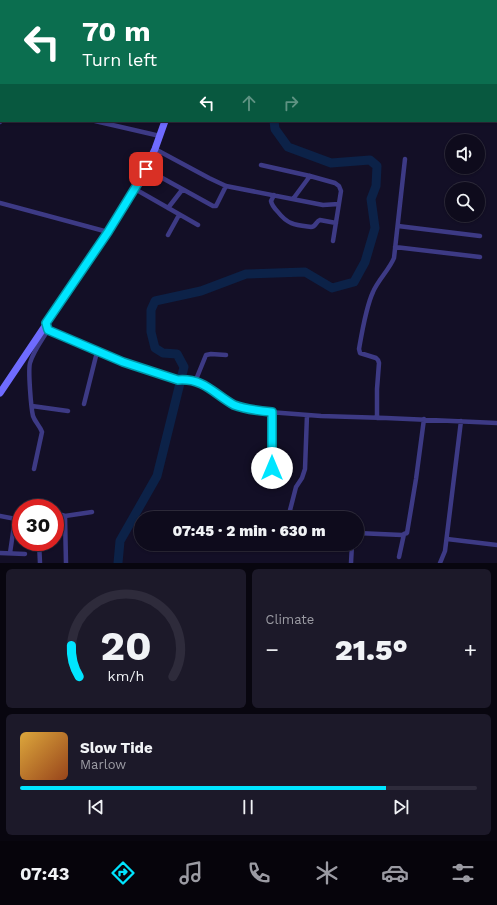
<!DOCTYPE html>
<meta charset="utf-8">
<style>
body{margin:0;font-family:"Work Sans",sans-serif;background:#1c1929;color:#f1f3f6;height:100vh;display:flex;flex-direction:column;font-size:15px;white-space:nowrap}
*{box-sizing:border-box;margin:0}
p{font-size:13px;color:#9b9ba3}
.icon{flex:none;width:22px;height:22px;fill:none;stroke:currentColor;stroke-width:2;stroke-linecap:round;stroke-linejoin:round}
.map{position:relative;height:563px;overflow:hidden}
.drawer{display:flex;flex-direction:column;gap:6px;padding:6px;background:#08060f;flex:1}
.drawer>*{flex:none}
.hud{position:absolute;left:0px;top:0px;width:497px;height:122px;box-shadow:0 1px 3px #0004,0 0 0 1px #2e2b3b;background:#0b6e4f;color:#fff;overflow:hidden}
.fabs{position:absolute;left:445px;top:134px;display:grid;gap:8px}
.fabs a{display:grid;place-items:center;width:40px;height:40px;border-radius:50%;background:#0e0b1c;box-shadow:0 1px 3px #0004,0 0 0 1px #2e2b3b;font-size:20px}
.speed{position:absolute;left:12px;top:499px;display:flex;gap:8px;font-size:20px;font-weight:700;text-align:center}
.speed>*{display:grid;place-content:center;width:52px;height:52px;border-radius:50%;background:#0e0b1c;box-shadow:0 1px 3px #0004,0 0 0 1px #2e2b3b;line-height:1}
.speed .limit{border:6px solid #d22;background:#fff;color:#111}
.pin{position:absolute;display:grid;place-items:center;width:34px;height:34px;color:#fff;margin:-17px;border-radius:8px;box-shadow:0 2px 6px #0006}
.me{position:absolute;width:44px;margin:-22px;rotate:0deg;stroke-linejoin:round;filter:drop-shadow(0 0 3px #0008)}
.turn{display:flex;align-items:center;gap:14px;height:84px;padding:0 16px;font-size:18px}
.turn .icon{width:52px;height:52px;stroke-width:2.5}
.turn b{display:block;font-size:28px;line-height:34px}
.lanes{display:flex;align-items:center;height:38px;padding:0 16px;background:#0003;justify-content:center;gap:20px;direction:ltr}
.lanes .off{opacity:.35}
.big{font-size:30px;font-weight:800;line-height:1.1}
.drawer .tile{flex:1;display:flex;flex-direction:column;justify-content:center;gap:6px;min-width:0;padding:0 14px;border-radius:6px;background:#1c1929}
.drawer .dial{align-items:center;gap:0}
.dial svg{height:104px;overflow:visible;fill:none;stroke:#2e2b3b;stroke-width:7;stroke-linecap:round;text-anchor:middle}
.dial text{fill:#f1f3f6;stroke:none}
.song{display:flex;align-items:center;gap:12px}
.cover{width:48px;height:48px;border-radius:6px;background:linear-gradient(135deg,hsl(40 70% 55%),hsl(20 70% 35%))}
.played{height:4px;border-radius:2px;background:linear-gradient(90deg,#00e5ff 80%,#2e2b3b 80%)}
.keys{display:flex;justify-content:space-around;direction:ltr}
.heat{display:flex;justify-content:space-between;align-items:center;font-size:22px;direction:ltr}
.drawer .tiles{flex:1;display:grid;gap:6px;grid-template-columns:1fr 1fr}
.tile:last-child{grid-column:span 2}
.trip{position:absolute;left:134px;top:511px;width:230px;height:40px;border-radius:20px;background:#0e0b1c;box-shadow:0 1px 3px #0004,0 0 0 1px #2e2b3b;font-weight:800;line-height:40px;text-align:center}
.tab-bar{display:flex;height:64px;justify-content:space-around;align-items:center;background:#06040b;color:#9b9ba3}
.tab-bar .icon{width:28px;height:28px}
.tab-bar .current{color:#00e5ff}
.tab-bar b{font-size:18px;color:#f1f3f6}
.map>svg:first-child{display:block}
.lines{fill:none;stroke-linecap:round;stroke-linejoin:round}
.river{stroke:#0c2248;stroke-width:9}
.street{stroke:#3d3a85;stroke-width:4.5}
.secondary{stroke:#6f6bff;stroke-width:7}
.route-casing{stroke:#0095a6;stroke-width:10}
.route{stroke:#00e5ff;stroke-width:7}
</style>
<div class="map">
<svg width="497" height="563" viewBox="0 0 497 563">
<rect width="100%" height="100%" fill="#130f26"/>
<g class="lines">
<path class="river" d="M298 1V0
M118 563 120 541 157 476 184 367 177 354 163 353 155 348 151 332V310L155 301 201 291 246 274 305 272 332 288 354 282 365 262 375 228 371 199 376 186 377 166 370 160 331 163 288 147 275 129 274 121"/>
<path class="street" d="M129 0 131 1
M54 1V0
M358 1V0
M452 1V0
M496 47H497
M496 56H497
M95 121 160 136
M0 122 1 120
M155 149 209 178 226 186 323 205 339 204
M261 165 310 176 335 183 339 186 341 191 333 241
M146 169 213 206H216L226 186
M135 189 198 225
M274 195 271 201C272 206 275 209 278 212 288 225 296 225 311 227 316 227 316 221 320 220L336 223
M293 199 310 176
M0 203 108 232
M168 208 182 190
M398 226 480 236
M168 235 179 215
M395 247 480 257
M47 323 48 330 123 362 178 380 185 379 204 385 237 406 269 412 321 416 386 418 497 423
M195 382 206 355 211 354 226 355
M84 404 97 352
M32 406 68 411
M377 418V389L379 363 378 360 376 358 360 353 359 349C362 332 366 307 373 292 378 280 389 270 394 258L405 159
M272 468V412
M34 469 42 432C40 426 35 422 33 416 31 408 28 370 30 363 33 352 42 340 48 330
M0 516 21 520
M55 516 62 515 65 516 92 512
M65 516 66 563
M288 518 296 487 302 478 305 469 307 415
M357 533 402 535 404 534 407 533 416 479 424 419
M447 539 497 545
M39 542 40 563
M0 553 25 554
M10 553 15 519
M399 557 404 534
M351 563 352 544
M440 563 445 551 461 421"/>
<path class="secondary" d="M200 1V0
M0 393 47 323 93 255 140 180 155 149 165 121"/>
</g>
<g class="lines">
<g class="route-casing">
<path id="route" d="M146 169 140 180 108 232 46 323 48 330 123 362 178 380C204 378 214 394 234 405 244 409 261 411 272 412V468"/>
</g>
<use href="#route" class="route"/>
</g>
</svg>
<div class="fabs">
<a><svg class="icon" aria-label="sound" viewBox="0 0 24 24"><path d="M4 9h4l5-4v14l-5-4H4zM17 9q2 3 0 6"/></svg></a>
<a><svg class="icon" aria-label="search" viewBox="0 0 24 24"><circle cx="10" cy="10" r="6"/><path d="M15 15l6 6"/></svg></a>
</div>
<div class="speed"><div class="limit">30</div></div>
<div class="pin" style="left:146px;top:169px;background:#d93025"><svg class="icon" aria-label="arrive" viewBox="0 0 24 24"><path d="M6 21V4h12l-3 4 3 4H6"/></svg></div>
<svg class="me" style="left:272px;top:468px" viewBox="-20 -20 40 40"><circle r="19" fill="#fff"/><path d="M0-13L10 11 0 6-10 11z" fill="#00e5ff"/></svg>
<div class="trip">07:45 · 2 min · 630 m</div>
<div class="hud">
<div class="turn"><svg class="icon" aria-label="left" viewBox="0 0 24 24"><path d="M17 20v-9H6M10 6l-5 5 5 5"/></svg><div><b>70 m</b>Turn left</div></div>
<div class="lanes"><svg class="icon" aria-label="left" viewBox="0 0 24 24"><path d="M17 20v-9H6M10 6l-5 5 5 5"/></svg><svg class="icon off" aria-label="ahead" viewBox="0 0 24 24"><path d="M12 20V5M6 11l6-6 6 6"/></svg><svg class="icon off" aria-label="right" viewBox="0 0 24 24"><path d="M7 20v-9h11M14 6l5 5-5 5"/></svg></div>
</div>
</div>
<section class="drawer">
<div class="tiles">
<div class="tile dial"><svg viewBox="0 0 100 80">
<path d="M14 69A42 42 0 1 1 86 69"/>
<path d="M14 69A42 42 0 0 1 8 45" stroke="#00e5ff"/>
<text x="50" y="56" font-size="32" font-weight="700">20</text>
<text x="50" y="72" font-size="11">km/h</text>
</svg></div>
<div class="tile"><p>Climate</p>
<div class="heat"><a>−</a><b class="big">21.5°</b><a>+</a></div>
</div>
<div class="tile">
<div class="song"><i class="cover"></i><div><b>Slow Tide</b><p>Marlow</p></div></div>
<div class="played"></div>
<div class="keys"><svg class="icon" aria-label="previous" viewBox="0 0 24 24"><path d="M18 5L8 12l10 7zM5 5v14"/></svg><svg class="icon" aria-label="pause" viewBox="0 0 24 24"><path d="M8 5v14M16 5v14"/></svg><svg class="icon" aria-label="next" viewBox="0 0 24 24"><path d="M6 5l10 7-10 7zM19 5v14"/></svg></div>
</div>
</div>
</section>
<nav class="tab-bar">
<b>07:43</b>
<svg class="icon current" aria-label="directions" viewBox="0 0 24 24"><path d="M12 3l9 9-9 9-9-9zM9 14v-3h6M13 9l2 2-2 2"/></svg>
<svg class="icon" aria-label="music" viewBox="0 0 24 24"><path d="M9 18V5l10-2v13"/><circle cx="6" cy="18" r="3"/><circle cx="16" cy="16" r="3"/></svg>
<svg class="icon" aria-label="phone" viewBox="0 0 24 24"><path d="M5 4h4l2 5-3 2q2 4 5 5l2-3 5 2v4C11 20 4 13 5 4z"/></svg>
<svg class="icon" aria-label="climate" viewBox="0 0 24 24"><path d="M12 3v18M4 7l16 10M4 17L20 7"/></svg>
<svg class="icon" aria-label="car" viewBox="0 0 24 24"><path d="M5 17H2v-5l4-1 3-4h7l3 4 3 1v5h-3M9 17h6M6 11h13"/><circle cx="7" cy="17" r="2"/><circle cx="17" cy="17" r="2"/></svg>
<svg class="icon" aria-label="filters" viewBox="0 0 24 24"><path d="M4 7h16M4 17h16"/><circle cx="9" cy="7" r="2"/><circle cx="15" cy="17" r="2"/></svg>
</nav>
